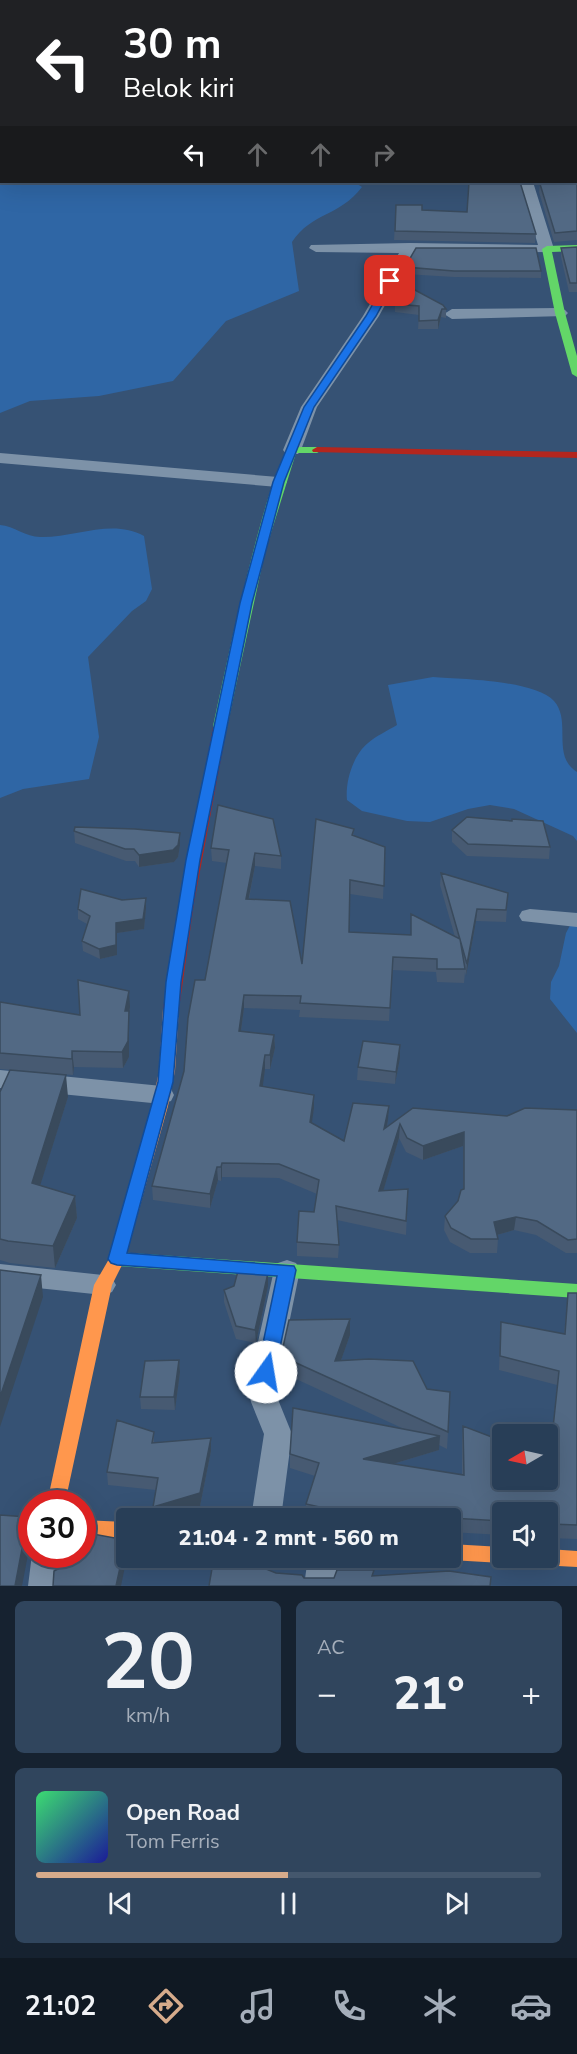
<!DOCTYPE html>
<html lang="id">
<meta charset="utf-8">
<style>
body{margin:0;font-family:"Nunito Sans",sans-serif;background:#30455d;color:#f1f3f6;height:100vh;display:flex;flex-direction:column;font-size:22px;white-space:nowrap}
*{box-sizing:border-box;margin:0}
p{font-size:20px;color:#a5aeba}
.icon{flex:none;width:33px;height:33px;fill:none;stroke:currentColor;stroke-width:2;stroke-linecap:round;stroke-linejoin:round}
.map{position:relative;height:1586px;overflow:hidden}
.drawer{display:flex;flex-direction:column;gap:15px;padding:15px;background:#162230;flex:1}
.drawer>*{flex:none}
.banner{position:absolute;left:0px;top:0px;width:578px;height:183px;box-shadow:0 6px 24px #0002,0 0 0 2px #44576d;background:#202124;color:#fff;overflow:hidden}
.needle{width:39px;rotate:261deg}
.controls{position:absolute;left:492px;top:1424px;display:grid;gap:12px}
.controls a{display:grid;place-items:center;width:66px;height:66px;border-radius:6px;background:#283e57;box-shadow:0 6px 24px #0002,0 0 0 2px #44576d;font-size:30px}
.speed{position:absolute;left:18px;top:1490px;display:flex;gap:12px;font-size:30px;font-weight:700;text-align:center}
.speed>*{display:grid;place-content:center;width:78px;height:78px;border-radius:50%;background:#283e57;box-shadow:0 6px 24px #0002,0 0 0 2px #44576d;line-height:1}
.speed .limit{border:9px solid #d22;background:#fff;color:#111}
.pin{position:absolute;display:grid;place-items:center;width:51px;height:51px;color:#fff;margin:-26px;border-radius:12px;box-shadow:0 3px 9px #0006}
.me{position:absolute;width:66px;margin:-33px;rotate:13deg;stroke-linejoin:round;filter:drop-shadow(0 0 4px #0008)}
.turn{display:flex;align-items:center;gap:21px;height:126px;padding:0 24px;font-size:27px}
.turn .icon{width:78px;height:78px;stroke-width:2.5}
.turn b{display:block;font-size:42px;line-height:51px}
.lanes{display:flex;align-items:center;height:57px;padding:0 24px;background:#0003;justify-content:center;gap:30px;direction:ltr}
.lanes .off{opacity:.35}
.big{font-size:45px;font-weight:800;line-height:1.1}
.drawer .tile{flex:1;display:flex;flex-direction:column;justify-content:center;gap:9px;min-width:0;padding:0 21px;border-radius:9px;background:#30455d}
.drawer .dial{align-items:center;gap:0}
.dial b{font-size:78px;line-height:1}
.song{display:flex;align-items:center;gap:18px}
.cover{width:72px;height:72px;border-radius:9px;background:linear-gradient(135deg,hsl(140 70% 55%),hsl(240 70% 35%))}
.played{height:6px;border-radius:3px;background:linear-gradient(90deg,#d6ab8b 50%,#44576d 50%)}
.keys{display:flex;justify-content:space-around;direction:ltr}
.heat{display:flex;justify-content:space-between;align-items:center;font-size:33px;direction:ltr}
.drawer .tiles{flex:1;display:grid;gap:15px;grid-template-columns:1fr 1fr}
.tile:last-child{grid-column:span 2}
.trip{position:absolute;left:116px;top:1508px;width:345px;height:60px;border-radius:6px;background:#283e57;box-shadow:0 6px 24px #0002,0 0 0 2px #44576d;font-weight:800;line-height:60px;text-align:center}
.tabs{display:flex;height:96px;justify-content:space-around;align-items:center;background:#101923;color:#a5aeba}
.tabs .icon{width:42px;height:42px}
.tabs .on{color:#d6ab8b}
.tabs b{font-size:27px;color:#f1f3f6}
.map>svg:first-child{display:block}
.green{fill:#2f66a5}
.lines{fill:none;stroke-linecap:round;stroke-linejoin:round}
.street{fill:#7d92a8;fill-rule:evenodd}
.fast{fill:#63d668;fill-rule:evenodd}
.slow{fill:#ff974d;fill-rule:evenodd}
.jam{fill:#b3261e;fill-rule:evenodd}
.wall{fill:#475a72}
.shaded-wall{fill:#394a5c}
.building{fill:#526984;stroke:#394a5c;stroke-width:1.5}
.route{fill:#1a73e8;stroke:#114b97;stroke-width:1.5}
</style>
<div class="map">
<svg width="577" height="1586" viewBox="0 0 577 1586">
<rect width="100%" height="100%" fill="#365274"/>
<path class="green" d="M0 44 2 182H354L362 187C339 217 312 212 292 242L299 291 226 321 173 381 99 396 30 401 0 413Z
M0 525C14 526 26 537 40 537 75 538 112 518 144 536L152 589 146 601 132 611 88 657 99 737 89 779 23 789 0 798Z
M433 677C460 679 535 680 554 701 572 721 551 756 577 772V841L573 836 514 809 490 805 468 809 430 822 407 821 362 811 347 800C345 782 353 755 368 743 376 736 387 731 397 725L388 685Z
M577 912V1033L550 999 551 982 559 966 566 933Z"/>
<g class="lines">
<path class="street" d="M519 182H533L554 249 552 252 414 253 379 316 317 407 301 450 298 454H286L283 450 301 407 363 316 399 253 316 252 309 248 311 245 410 243 538 245Z
M560 308 565 310 568 313 565 316 452 319 444 314 452 309Z
M0 453 278 477 284 478 287 482 284 486 278 487 0 463Z
M530 909 577 913V927L522 921 519 916 522 911Z
M0 1070 162 1086 171 1089 174 1095 171 1101 162 1104 0 1088Z
M287 1260 296 1263 300 1270 276 1387 279 1402 292 1434 281 1518H251L264 1434 251 1402 248 1387 274 1270 278 1263Z
M0 1264 103 1275 112 1278 116 1285 112 1292 103 1295 0 1284Z
M32 1554H62L58 1586H28Z
M308 1557H338L334 1586H304Z"/>
<path class="fast" d="M577 245V251L552 252 565 313 577 356V377L572 374 555 313 542 249 547 246Z
M292 447H317L322 450 317 453H296L265 552 227 727 220 731 215 730 213 727C221 691 269 455 292 447Z
M117 1252 577 1284V1298L117 1266 111 1264 109 1259 111 1254Z"/>
<path class="slow" d="M171 1004 176 1005 179 1009 175 1071 168 1106 125 1259 112 1285 65 1503H47L94 1285 109 1259 152 1106 159 1071 163 1009 166 1005Z
M82 1520 126 1522V1538L82 1536Z
M450 1544 502 1547V1557H511L509 1561 502 1563 450 1560 443 1557H450Z
M548 1549 577 1551V1567L539 1565 532 1563 529 1557H548Z"/>
<path class="jam" d="M317 447 577 452V458L313 452 312 450Z
M220 723 227 727 194 903 179 1009 176 1013H166L163 1009 180 903 213 727Z"/>
</g>
<path class="wall" d="M540 184H577V240L554 242 539 192Z
M396 205 422 210 467 212 536 234 535 243 394 240Z
M577 247V292H569L561 257V248Z
M405 267 541 271V278L454 277 405 274Z
M395 304 446 309V318L441 317 438 329H418L419 315 395 312Z
M354 829 353 836 385 847 383 899 350 894 349 932 455 937 440 885 441 873 508 893 506 922 476 921 466 976 465 972 464 983 437 982 436 972 392 970 389 1021 299 1017 300 1010 244 1008 241 1031 274 1035 275 1048 270 1069H265L262 1087 314 1108 311 1123 344 1141 389 1106 387 1128 413 1108 507 1116 577 1110V1253H566L536 1235 514 1230 497 1235 498 1239 497 1253H470L450 1242 444 1230 445 1216 458 1201 463 1189V1146L423 1160 406 1152 399 1138 383 1191 408 1189 406 1235 337 1220 339 1245 338 1258 297 1256V1242L314 1212 317 1194 279 1178 222 1177 221 1181 218 1180 210 1208 153 1200 152 1186 184 1071 205 980 227 863 212 861 211 848 281 856V869L255 866 249 899 302 964Z
M452 830 550 847 549 859 467 856 452 842Z
M74 831 180 833V845L178 857 174 862 139 867 135 861H126L75 843Z
M146 898V908L144 929 117 933V955L100 959 83 951 82 941 87 924 78 919V909L122 900Z
M0 1002 80 1015 130 1007 129 1013V1057L123 1068 74 1067 73 1075 0 1069Z
M400 1058 395 1084 357 1080 358 1067Z
M0 1092 68 1097 40 1185 75 1196 77 1218 55 1268 10 1263 0 1260Z
M268 1286 256 1343 236 1339 224 1302V1290Z
M568 1293H577V1539L548 1538 502 1512V1535L450 1532V1518H306V1504L315 1476 290 1468V1454L404 1429 281 1372V1356L350 1319V1335L341 1360 448 1432 447 1449 439 1445V1450L393 1464 462 1475V1440L463 1426 502 1479 548 1434H543L544 1424 553 1428 557 1385 499 1370 501 1322 564 1334Z
M179 1360 180 1372 175 1410 141 1409 140 1397Z
M154 1432V1443L211 1451 200 1506 156 1490 108 1485 107 1472Z"/>
<path class="shaded-wall" d="M442 309 441 317 438 329V320Z
M180 833V845L178 857 174 862 139 867V855Z
M255 853V866L246 912V899Z
M146 898V908L144 929 117 933V955L100 959 99 949 116 923Z
M477 909 476 921 466 976 467 964Z
M129 991 130 1007 129 1013V1057L123 1068 122 1052 125 1011Z
M244 995V1008L239 1045V1031Z
M274 1035 275 1048 270 1069V1055Z
M400 1045V1058L395 1084 396 1072Z
M72 1051 74 1067 73 1075 72 1059Z
M265 1055V1069L261 1100 260 1086Z
M66 1075 68 1097 34 1205 32 1183Z
M314 1095V1108L310 1136V1122Z
M389 1106 388 1120 384 1143V1129Z
M400 1124 399 1138 379 1205V1191Z
M464 1132 463 1146 423 1160V1146Z
M222 1163V1177L221 1181V1167Z
M217 1167 218 1180 210 1208V1194Z
M75 1196 77 1218 55 1268 53 1246Z
M516 1217 514 1230 493 1236 494 1222Z
M268 1273V1286L256 1343 255 1330Z
M41 1275 43 1297 0 1427V1397Z
M350 1319V1335L335 1377V1361Z
M179 1360 180 1372 175 1410 174 1397Z
M440 1436 439 1450 363 1473V1459Z
M211 1438V1451L200 1506 159 1518H154L153 1507Z
M28 1517 31 1539 22 1586H15Z
M550 1524 548 1538V1526Z
M126 1540V1557H127L121 1586H116Z"/>
<path class="building" d="M576 88H577V133L576 136Z
M576 144H577V172H576Z
M469 182H520L536 234 395 231 396 205H422V210L467 212Z
M540 184H577V231L555 233Z
M577 247V283H570L561 248Z
M416 248H536L541 271H454L405 267Z
M400 282 443 305 446 309H442L438 320 419 321V306L395 304Z
M218 805 273 819 281 856 255 853 246 899 290 901 302 964 316 819 354 829 352 835 385 847 384 886 350 880 349 932 411 935V914L460 939 465 969H437V959L393 957 390 1008 300 1003 301 996 244 995 239 1031 274 1035 270 1055H265L260 1086 314 1095 310 1122 344 1141 353 1103 389 1106 384 1129 413 1108 507 1116 525 1108 577 1110V1239L568 1240 537 1221 516 1217 494 1222 498 1239H471L451 1228 445 1216 458 1201 461 1190 464 1189V1132L423 1146 407 1138 400 1124 379 1191 408 1189 406 1221 336 1206 339 1245 297 1242 299 1211 314 1212 319 1180 279 1164 222 1163 221 1167H217L210 1194 152 1186 184 1071 188 1018 195 980H205L229 850 211 848Z
M467 817 512 821V819L543 821 550 847 468 844 452 830Z
M75 827 135 829 180 833 178 845 173 850 139 855 134 849H125L74 831Z
M441 873 508 893 506 910 477 909 467 964Z
M81 889 122 900 146 898 143 919 116 923V945L99 949 82 941 90 916 78 909Z
M78 980 129 991 125 1011H129L128 1041 122 1052 72 1051V1059L0 1053V1002L80 1015Z
M363 1041 400 1045 396 1072 358 1067Z
M10 1070 66 1075 32 1183 75 1196 53 1246 8 1241 0 1239V1092Z
M0 1270 41 1275 0 1397Z
M238 1271 268 1273 255 1330 236 1326 224 1290 234 1286Z
M568 1293H577V1525L550 1524 548 1526V1512H502V1521L451 1518 450 1521V1518H414L406 1517V1518H369L306 1504 319 1463 290 1454 293 1408 440 1436 363 1459 464 1475 463 1426 497 1439 502 1438V1479H548V1434H544V1424L553 1428 559 1371 500 1356 501 1322 565 1334Z
M350 1319 335 1361 369 1359 413 1361 427 1389 450 1392 448 1432 281 1356 289 1320Z
M179 1360 174 1397H140L145 1361Z
M117 1420 154 1432 152 1443 211 1438 200 1493 153 1507 158 1478 107 1472Z
M0 1515 28 1517 15 1586H0Z
M82 1532 126 1540 116 1586H53L54 1571 58 1569 60 1554H82Z
M214 1557H238V1558L276 1573 302 1575 304 1578H334L337 1570H374L372 1576 449 1571 491 1577 490 1586H209Z"/>
<path class="route" d="M387 279 395 281 376 316 314 407 284 482 252 603 200 860 181 982 173 1082 127 1253 294 1266 296 1270 275 1372 272 1377 266 1379 259 1377 257 1372 277 1276 117 1265 111 1263 108 1259 158 1082 166 982 186 860 240 603 273 482 304 407 366 316Z"/>
</svg>
<div class="controls">
<a><svg class="needle" viewBox="-14 -14 28 28"><path d="M0-13l5 13h-10z" fill="#e53935"/><path d="M0 13l5-13h-10z" fill="#a5aeba"/></svg></a>
<a><svg class="icon" aria-label="sound" viewBox="0 0 24 24"><path d="M4 9h4l5-4v14l-5-4H4zM17 9q2 3 0 6"/></svg></a>
</div>
<div class="speed"><div class="limit">30</div></div>
<div class="pin" style="left:390px;top:281px;background:#d93025"><svg class="icon" aria-label="arrive" viewBox="0 0 24 24"><path d="M6 21V4h12l-3 4 3 4H6"/></svg></div>
<svg class="me" style="left:266px;top:1372px" viewBox="-20 -20 40 40"><circle r="19" fill="#fff"/><path d="M0-13L10 11 0 6-10 11z" fill="#1a73e8"/></svg>
<div class="trip">21:04 · 2 mnt · 560 m</div>
<div class="banner">
<div class="turn"><svg class="icon" aria-label="left" viewBox="0 0 24 24"><path d="M17 20v-9H6M10 6l-5 5 5 5"/></svg><div><b>30 m</b>Belok kiri</div></div>
<div class="lanes"><svg class="icon" aria-label="left" viewBox="0 0 24 24"><path d="M17 20v-9H6M10 6l-5 5 5 5"/></svg><svg class="icon off" aria-label="ahead" viewBox="0 0 24 24"><path d="M12 20V5M6 11l6-6 6 6"/></svg><svg class="icon off" aria-label="ahead" viewBox="0 0 24 24"><path d="M12 20V5M6 11l6-6 6 6"/></svg><svg class="icon off" aria-label="right" viewBox="0 0 24 24"><path d="M7 20v-9h11M14 6l5 5-5 5"/></svg></div>
</div>
</div>
<section class="drawer">
<div class="tiles">
<div class="tile dial"><b>20</b><p>km/h</p></div>
<div class="tile"><p>AC</p>
<div class="heat"><a>−</a><b class="big">21°</b><a>+</a></div>
</div>
<div class="tile">
<div class="song"><i class="cover"></i><div><b>Open Road</b><p>Tom Ferris</p></div></div>
<div class="played"></div>
<div class="keys"><svg class="icon" aria-label="previous" viewBox="0 0 24 24"><path d="M18 5L8 12l10 7zM5 5v14"/></svg><svg class="icon" aria-label="pause" viewBox="0 0 24 24"><path d="M8 5v14M16 5v14"/></svg><svg class="icon" aria-label="next" viewBox="0 0 24 24"><path d="M6 5l10 7-10 7zM19 5v14"/></svg></div>
</div>
</div>
</section>
<nav class="tabs">
<b>21:02</b>
<svg class="icon on" aria-label="directions" viewBox="0 0 24 24"><path d="M12 3l9 9-9 9-9-9zM9 14v-3h6M13 9l2 2-2 2"/></svg>
<svg class="icon" aria-label="music" viewBox="0 0 24 24"><path d="M9 18V5l10-2v13"/><circle cx="6" cy="18" r="3"/><circle cx="16" cy="16" r="3"/></svg>
<svg class="icon" aria-label="phone" viewBox="0 0 24 24"><path d="M5 4h4l2 5-3 2q2 4 5 5l2-3 5 2v4C11 20 4 13 5 4z"/></svg>
<svg class="icon" aria-label="climate" viewBox="0 0 24 24"><path d="M12 3v18M4 7l16 10M4 17L20 7"/></svg>
<svg class="icon" aria-label="car" viewBox="0 0 24 24"><path d="M5 17H2v-5l4-1 3-4h7l3 4 3 1v5h-3M9 17h6M6 11h13"/><circle cx="7" cy="17" r="2"/><circle cx="17" cy="17" r="2"/></svg>
</nav>
